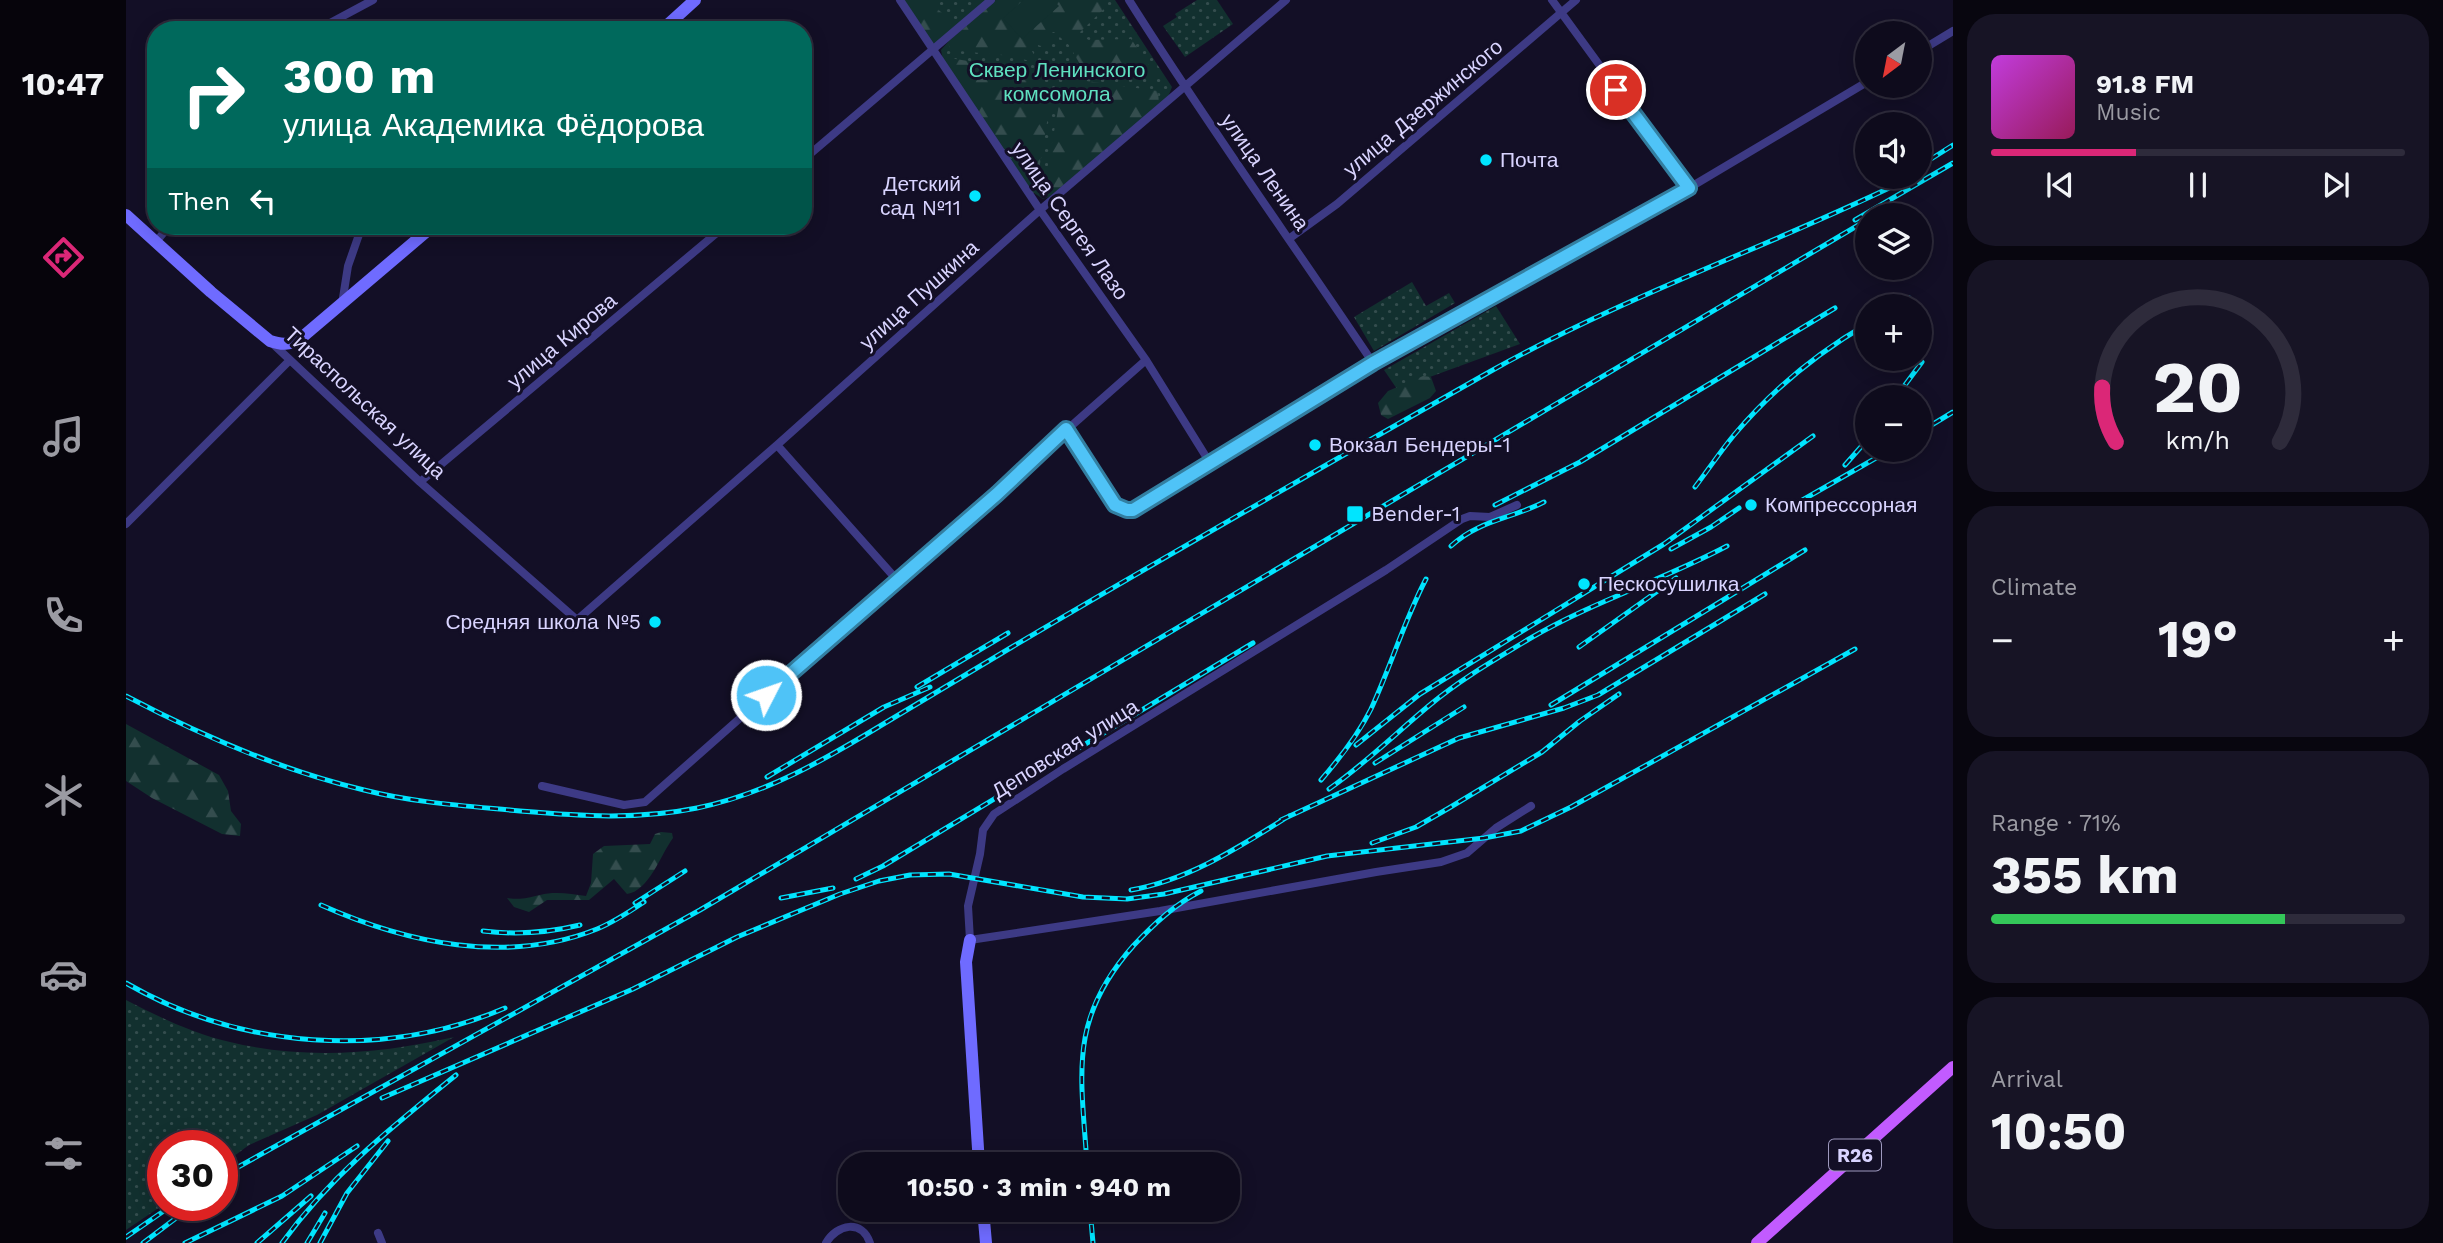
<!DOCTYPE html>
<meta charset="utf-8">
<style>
body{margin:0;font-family:"Work Sans",sans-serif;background:#171425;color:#f1f3f6;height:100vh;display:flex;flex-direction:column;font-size:26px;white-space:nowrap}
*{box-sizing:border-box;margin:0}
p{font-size:23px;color:#9b9ba3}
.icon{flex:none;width:38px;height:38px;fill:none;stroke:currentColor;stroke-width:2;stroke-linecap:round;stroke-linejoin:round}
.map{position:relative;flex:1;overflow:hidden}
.side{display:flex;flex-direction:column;gap:14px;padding:14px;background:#08060f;width:490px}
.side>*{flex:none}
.guide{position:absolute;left:21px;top:21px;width:665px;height:214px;border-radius:28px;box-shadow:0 4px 18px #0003,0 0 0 2px #2e2b3b;background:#00695c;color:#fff;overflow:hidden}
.needle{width:46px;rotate:212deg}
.buttons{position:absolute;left:1729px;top:21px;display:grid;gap:14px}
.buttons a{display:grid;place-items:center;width:77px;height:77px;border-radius:50%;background:#0e0b1c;box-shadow:0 4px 18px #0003,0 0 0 2px #2e2b3b;font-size:35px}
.speed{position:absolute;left:21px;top:1130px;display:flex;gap:14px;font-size:35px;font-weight:700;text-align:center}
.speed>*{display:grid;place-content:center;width:91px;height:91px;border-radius:50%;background:#0e0b1c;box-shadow:0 4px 18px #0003,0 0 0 2px #2e2b3b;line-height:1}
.speed .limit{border:10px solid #d22;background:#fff;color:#111}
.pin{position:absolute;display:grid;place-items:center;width:60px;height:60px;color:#fff;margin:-30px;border:4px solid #fff;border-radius:50%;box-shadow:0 2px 7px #0007}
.me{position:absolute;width:77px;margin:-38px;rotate:49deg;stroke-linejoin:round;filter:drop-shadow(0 0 5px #0008)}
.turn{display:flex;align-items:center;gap:24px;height:147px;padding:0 21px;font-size:32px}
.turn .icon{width:91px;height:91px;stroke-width:2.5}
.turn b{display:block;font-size:49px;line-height:60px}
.then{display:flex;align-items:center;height:66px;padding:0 21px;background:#0003;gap:14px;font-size:26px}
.big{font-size:52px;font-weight:700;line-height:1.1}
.side .tile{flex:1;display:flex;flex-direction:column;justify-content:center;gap:10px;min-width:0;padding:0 24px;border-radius:28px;background:#171425}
.side .dial{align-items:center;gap:0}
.dial svg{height:182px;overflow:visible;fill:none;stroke:#2e2b3b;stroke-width:7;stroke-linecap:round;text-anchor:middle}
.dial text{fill:#f1f3f6;stroke:none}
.song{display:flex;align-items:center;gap:21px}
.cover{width:84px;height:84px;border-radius:10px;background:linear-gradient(135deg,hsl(290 70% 55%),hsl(330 70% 35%))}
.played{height:7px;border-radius:4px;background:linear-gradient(90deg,#db2777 35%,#2e2b3b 35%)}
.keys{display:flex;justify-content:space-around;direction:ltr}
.heat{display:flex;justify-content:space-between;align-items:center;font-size:38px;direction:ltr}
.charge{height:10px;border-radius:5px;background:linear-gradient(90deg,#34c759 71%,#2e2b3b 0)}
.trip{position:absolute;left:712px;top:1152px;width:402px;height:70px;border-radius:28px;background:#0e0b1c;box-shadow:0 4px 18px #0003,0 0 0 2px #2e2b3b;font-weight:700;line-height:70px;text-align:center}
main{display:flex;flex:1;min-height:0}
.tabs{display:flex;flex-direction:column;width:126px;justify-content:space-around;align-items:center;background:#06040b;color:#9b9ba3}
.tabs .icon{width:49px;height:49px}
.tabs .current{color:#db2777}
.tabs b{font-size:32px;color:#f1f3f6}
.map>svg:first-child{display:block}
.grass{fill:url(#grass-dots)}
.forest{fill:url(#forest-firs)}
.garden{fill:#12302f}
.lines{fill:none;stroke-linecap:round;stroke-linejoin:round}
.street{stroke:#3d3a85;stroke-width:8}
.secondary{stroke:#6f6bff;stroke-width:12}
.primary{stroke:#c25bff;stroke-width:12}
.rail-casing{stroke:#00e5ff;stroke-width:5}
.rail{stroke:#130f26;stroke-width:2.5;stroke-dasharray:8;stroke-linecap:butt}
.route-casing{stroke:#337fa1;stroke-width:18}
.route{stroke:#4fc3f7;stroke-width:12}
.poi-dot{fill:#00e5ff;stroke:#130f26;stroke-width:2.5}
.labels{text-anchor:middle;stroke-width:6;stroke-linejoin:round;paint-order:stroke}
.shield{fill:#130f26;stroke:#9e99be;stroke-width:2}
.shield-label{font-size:19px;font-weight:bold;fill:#d9d4ff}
.park-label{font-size:21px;fill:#5fe0c0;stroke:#130f26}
.street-label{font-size:21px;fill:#d9d4ff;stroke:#130f26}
.poi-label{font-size:21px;fill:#d9d4ff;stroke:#130f26;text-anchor:start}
</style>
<main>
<nav class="tabs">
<b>10:47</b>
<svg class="icon current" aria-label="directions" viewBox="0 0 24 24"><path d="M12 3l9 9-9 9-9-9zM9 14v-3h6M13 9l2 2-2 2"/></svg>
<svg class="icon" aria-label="music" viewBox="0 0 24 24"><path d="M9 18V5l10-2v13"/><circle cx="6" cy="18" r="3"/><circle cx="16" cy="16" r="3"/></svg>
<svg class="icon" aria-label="phone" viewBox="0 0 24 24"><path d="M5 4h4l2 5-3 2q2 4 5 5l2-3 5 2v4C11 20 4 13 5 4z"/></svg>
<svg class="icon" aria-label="climate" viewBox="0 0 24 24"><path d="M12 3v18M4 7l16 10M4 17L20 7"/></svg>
<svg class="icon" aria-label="car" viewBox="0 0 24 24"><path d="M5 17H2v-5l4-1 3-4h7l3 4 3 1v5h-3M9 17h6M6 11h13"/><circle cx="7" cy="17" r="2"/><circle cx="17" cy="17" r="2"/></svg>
<svg class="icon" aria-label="filters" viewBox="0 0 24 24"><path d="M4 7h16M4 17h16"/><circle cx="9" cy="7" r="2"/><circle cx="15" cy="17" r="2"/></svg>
</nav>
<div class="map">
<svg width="1827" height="1243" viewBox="0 0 1827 1243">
<defs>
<pattern id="grass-dots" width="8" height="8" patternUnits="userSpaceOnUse" patternTransform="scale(1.75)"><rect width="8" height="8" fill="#12302f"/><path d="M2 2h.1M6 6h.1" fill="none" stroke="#344d4e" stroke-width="1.8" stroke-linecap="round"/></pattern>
<pattern id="forest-firs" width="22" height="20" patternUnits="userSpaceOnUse" patternTransform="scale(1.75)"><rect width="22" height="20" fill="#12302f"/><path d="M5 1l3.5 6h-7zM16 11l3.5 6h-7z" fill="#344d4e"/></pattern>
</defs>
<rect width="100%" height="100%" fill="#130f26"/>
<path class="grass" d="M774 0H865L807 50Z
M870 0H989L1046 87 1042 97 923 197 917 199 905 191 817 60 815 50 822 42Z
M1071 0H1091L1107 24 1059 57 1037 26 1051 17 1049 14Z
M1286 282 1300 306 1323 293 1329 303 1248 351 1228 317Z
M1370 306 1394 344 1271 389 1258 370Z
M0 1000C33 1017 68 1034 104 1042 178 1060 255 1054 328 1037L191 1115 123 1145 96 1165V1146H37V1205L0 1230Z"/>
<path class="forest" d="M774 0H801L822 18 827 30 808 45Z
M870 0H898L877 18 932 6 927 0H980L981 6 951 35 963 40 1005 39 1030 75 1027 77 955 66 943 45 928 32 923 33 925 38 922 43 915 46 906 43 904 47 910 59 908 62 884 56 824 50 822 42Z
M818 57 913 73 926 93 909 193 905 191 886 159 817 60Z
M946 79 1032 91 1033 105 923 197 922 188 918 187 934 99 938 86Z
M1297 376 1305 377 1310 391 1304 398 1262 419 1255 415 1252 403 1262 391Z
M0 724 93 775 102 791 105 811 115 824 114 836 96 834 26 798 0 781Z
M535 832 546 833 547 838C535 854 523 891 501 894L488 879 463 900H421L403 912 388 907 381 898C396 900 400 898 414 895 429 891 445 894 460 896L465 883 467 854 478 846 524 844 529 834Z"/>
<path class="garden" d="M898 0H927L933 6 896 39 877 18Z"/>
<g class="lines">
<path class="street" d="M774 0 914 210 1020 360 1084 463
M1003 0C1081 124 1166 242 1247 363
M1426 0 1563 188
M191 30 247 0
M1794 51 1827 31
M677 160 865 0
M1164 238 1211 204 1450 0
M30 242 43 226
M216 304 222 266 236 226
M146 343 294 482 451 620 651 445 914 210 1160 0
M939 429 990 505 1001 510 1013 508 1247 363 1563 188 1741 82
M651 445 771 580
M294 482 599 226
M1391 505 1364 517 1344 516 1336 519 1260 570 937 769 868 814 857 830 854 854 842 906 844 940 1034 911 1250 872 1315 862 1341 853 1370 828 1405 806
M0 524 164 360
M416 786 498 805 519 802 1020 360
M252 1233 256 1243
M700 1243C711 1224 736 1219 744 1243"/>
<path class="secondary" d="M536 30 569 0
M0 215 85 292 144 341C156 345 163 345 174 339L307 226
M844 940 840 962 853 1164
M857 1209 860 1243"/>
<path class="primary" d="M1631 1243 1827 1067"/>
<g class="rail-casing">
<path id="rail" d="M1805 159 1827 145
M1729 220 1827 163
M1769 306 1783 298
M1770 397 1796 362
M1794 432 1827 412
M1719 465 1741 440
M1569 487C1582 470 1594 452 1608 435 1646 390 1691 353 1741 324
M1369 505 1454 462 1709 308
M1659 510 1764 450
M1325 546C1353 520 1385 519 1418 502
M1545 549 1585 527 1613 508
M1453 647 1550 578
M791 687 882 633
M0 696C76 736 154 770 238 790 289 803 342 806 394 811 454 816 512 820 571 808 640 794 700 759 759 723 801 698 844 672 886 647 1045 553 1205 462 1365 371 1500 295 1648 245 1786 177
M1425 705 1679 550
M1230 745 1294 694 1538 544 1687 436
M1249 763 1338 707
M641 777 758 707 804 687
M1195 780C1214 758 1232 735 1245 709 1265 666 1278 621 1300 579
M1203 789C1240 763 1271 732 1305 704 1335 679 1370 659 1403 639 1466 602 1537 580 1601 546
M1155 820 1333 738 1438 708 1472 695 1639 594
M1246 843 1290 827 1323 808 1416 752 1454 721 1493 694
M730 879 757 866 1127 643
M1005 890C1063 880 1113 847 1163 816
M655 898 707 888
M509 903 559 871
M195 905C280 943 381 965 471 929 488 922 503 912 518 902
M357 931C390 935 421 933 454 925
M0 983C114 1049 258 1060 379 1008
M256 1098 507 989 611 937 714 894 753 881 784 875 823 874 957 897 1001 899 1038 894 1201 856 1358 838 1395 831 1445 807 1729 649
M961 1164C955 1073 942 1019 1008 945 1028 924 1049 904 1075 891
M96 1176 574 910 1741 220
M964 1209 967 1243
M0 1237 45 1206
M17 1243 66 1206
M59 1243 156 1196 231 1146
M131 1243 185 1196
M156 1243C205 1175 266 1127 330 1075
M181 1243 199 1213
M194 1243 221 1193 262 1141"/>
</g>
<use href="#rail" class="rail"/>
</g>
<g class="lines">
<g class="route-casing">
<path id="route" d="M640 695 871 494 940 429 989 505 1001 510H1007L1247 363 1563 188 1490 90"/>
</g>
<use href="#route" class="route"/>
</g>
<g class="poi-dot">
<circle cx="1360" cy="160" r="7"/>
<circle cx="849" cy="196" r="7"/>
<circle cx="1189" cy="445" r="7"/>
<circle cx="1625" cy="505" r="7"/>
<rect x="1220" y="505" width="18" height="18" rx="3.5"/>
<circle cx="1458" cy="584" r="7"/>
<circle cx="529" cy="622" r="7"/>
</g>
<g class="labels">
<rect class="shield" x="1703" y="1139.5" width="52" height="31" rx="5"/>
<g class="shield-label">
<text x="1729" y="1162">R26</text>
</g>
<g class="park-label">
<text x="931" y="77">Сквер Ленинского<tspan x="931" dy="24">комсомола</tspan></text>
</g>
<g class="street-label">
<text transform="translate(1297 108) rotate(-40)" y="7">улица Дзержинского</text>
<text transform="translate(1139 172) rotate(55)" y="7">улица Ленина</text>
<text transform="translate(944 221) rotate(55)" y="7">улица Сергея Лазо</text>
<text transform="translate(793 295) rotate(-42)" y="7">улица Пушкина</text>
<text transform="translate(436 341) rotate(-40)" y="7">улица Кирова</text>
<text transform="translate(239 403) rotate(43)" y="7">Тираспольская улица</text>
<text transform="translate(939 749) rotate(-32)" y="7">Деповская улица</text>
</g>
<g class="poi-label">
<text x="1374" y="167">Почта</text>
<text x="835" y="191" text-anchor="end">Детский<tspan x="835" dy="24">сад №11</tspan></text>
<text x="1203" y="452">Вокзал Бендеры-1</text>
<text x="1639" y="512">Компрессорная</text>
<text x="1245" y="521">Bender-1</text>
<text x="1472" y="591">Пескосушилка</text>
<text x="515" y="629" text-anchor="end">Средняя школа №5</text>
</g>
</g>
</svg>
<div class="buttons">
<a><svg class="needle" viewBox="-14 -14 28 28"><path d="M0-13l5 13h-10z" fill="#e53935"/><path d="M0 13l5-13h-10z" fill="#9b9ba3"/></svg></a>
<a><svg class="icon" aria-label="sound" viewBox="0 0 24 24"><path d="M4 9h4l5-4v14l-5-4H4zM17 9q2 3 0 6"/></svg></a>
<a><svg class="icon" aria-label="layers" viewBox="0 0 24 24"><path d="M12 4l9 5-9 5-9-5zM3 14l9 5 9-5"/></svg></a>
<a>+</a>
<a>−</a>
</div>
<div class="speed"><div class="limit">30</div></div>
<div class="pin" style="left:1490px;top:90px;background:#d93025"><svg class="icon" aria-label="arrive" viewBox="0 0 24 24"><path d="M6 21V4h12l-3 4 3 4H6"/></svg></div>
<svg class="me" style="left:640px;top:695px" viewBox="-20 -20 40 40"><circle r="17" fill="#4fc3f7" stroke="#fff" stroke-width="3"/><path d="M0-11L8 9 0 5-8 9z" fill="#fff"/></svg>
<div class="trip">10:50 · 3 min · 940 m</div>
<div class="guide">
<div class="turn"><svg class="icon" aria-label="right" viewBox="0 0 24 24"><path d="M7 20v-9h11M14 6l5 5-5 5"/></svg><div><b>300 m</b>улица Академика Фёдорова</div></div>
<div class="then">Then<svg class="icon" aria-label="left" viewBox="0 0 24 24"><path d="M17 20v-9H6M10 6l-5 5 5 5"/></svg></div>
</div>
</div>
<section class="side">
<div class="tile">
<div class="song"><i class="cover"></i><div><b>91.8 FM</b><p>Music</p></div></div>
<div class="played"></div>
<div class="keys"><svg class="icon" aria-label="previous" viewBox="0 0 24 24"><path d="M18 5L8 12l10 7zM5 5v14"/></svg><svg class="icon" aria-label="pause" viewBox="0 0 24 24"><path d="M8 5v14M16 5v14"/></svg><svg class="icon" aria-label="next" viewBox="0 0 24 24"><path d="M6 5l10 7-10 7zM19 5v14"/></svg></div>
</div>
<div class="tile dial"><svg viewBox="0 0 100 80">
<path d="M14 69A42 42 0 1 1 86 69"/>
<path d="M14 69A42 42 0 0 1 8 45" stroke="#db2777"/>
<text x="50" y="56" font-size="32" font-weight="700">20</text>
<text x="50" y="72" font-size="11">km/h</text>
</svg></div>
<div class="tile"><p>Climate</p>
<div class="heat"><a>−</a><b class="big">19°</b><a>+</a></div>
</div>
<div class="tile"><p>Range · 71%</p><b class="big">355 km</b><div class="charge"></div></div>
<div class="tile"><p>Arrival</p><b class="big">10:50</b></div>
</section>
</main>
